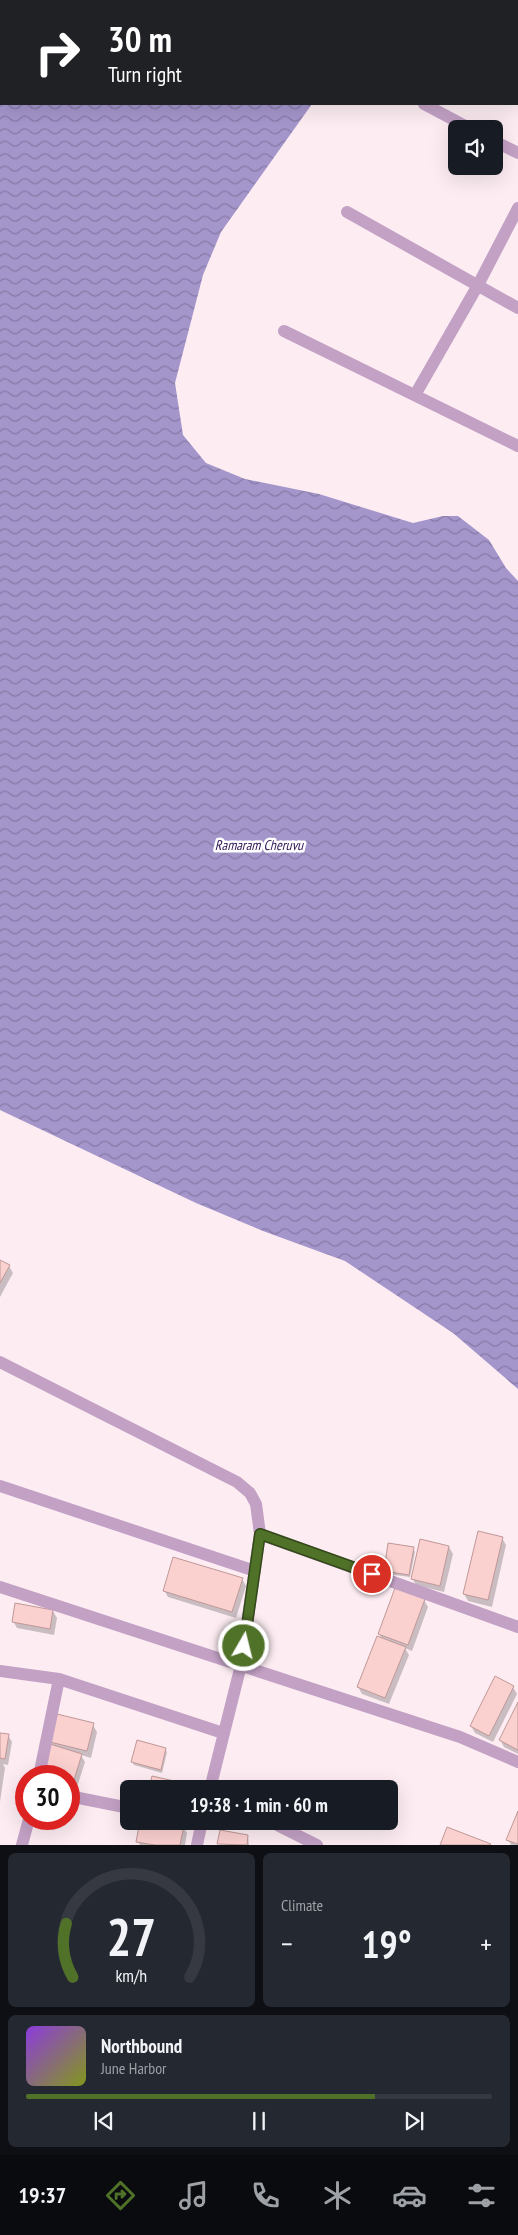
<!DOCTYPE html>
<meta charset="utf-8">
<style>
body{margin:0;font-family:"PT Sans Narrow",sans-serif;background:#242831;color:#f1f3f6;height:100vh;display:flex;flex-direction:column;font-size:19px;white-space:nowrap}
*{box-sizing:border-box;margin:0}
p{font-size:16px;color:#9ea1a6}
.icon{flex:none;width:28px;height:28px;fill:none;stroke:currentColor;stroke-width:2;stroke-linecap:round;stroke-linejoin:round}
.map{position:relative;height:1845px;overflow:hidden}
.drawer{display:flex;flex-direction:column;gap:8px;padding:8px;background:#0d0f14;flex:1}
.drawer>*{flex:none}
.hud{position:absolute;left:0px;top:0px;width:519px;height:105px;box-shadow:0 5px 20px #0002;background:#202124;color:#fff;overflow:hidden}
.tools{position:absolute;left:448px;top:120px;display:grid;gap:10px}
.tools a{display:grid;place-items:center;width:55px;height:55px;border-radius:8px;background:#171b24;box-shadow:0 5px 20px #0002;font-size:25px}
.speed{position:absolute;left:15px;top:1765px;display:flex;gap:10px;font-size:25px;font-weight:700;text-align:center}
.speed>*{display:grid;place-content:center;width:65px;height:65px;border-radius:50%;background:#171b24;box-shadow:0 5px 20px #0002;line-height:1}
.speed .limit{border:8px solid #d22;background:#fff;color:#111}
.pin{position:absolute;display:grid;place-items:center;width:42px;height:42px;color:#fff;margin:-21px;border:2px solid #fff;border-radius:50%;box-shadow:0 1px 5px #0007}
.me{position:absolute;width:55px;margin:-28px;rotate:8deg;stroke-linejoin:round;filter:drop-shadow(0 0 4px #0008)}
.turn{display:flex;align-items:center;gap:18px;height:105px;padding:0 25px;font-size:22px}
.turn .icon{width:65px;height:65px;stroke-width:2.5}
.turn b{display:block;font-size:35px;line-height:42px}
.big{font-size:38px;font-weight:700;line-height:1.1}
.drawer .widget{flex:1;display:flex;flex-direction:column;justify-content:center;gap:8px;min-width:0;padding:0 18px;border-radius:8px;background:#242831}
.drawer .dial{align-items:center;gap:0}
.dial svg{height:130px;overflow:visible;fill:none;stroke:#363941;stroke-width:7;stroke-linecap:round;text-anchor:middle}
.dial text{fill:#f1f3f6;stroke:none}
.song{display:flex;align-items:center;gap:15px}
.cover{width:60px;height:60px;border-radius:8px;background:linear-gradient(135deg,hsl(270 70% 55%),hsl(70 70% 35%))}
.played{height:5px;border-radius:2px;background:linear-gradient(90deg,#507128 75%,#363941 75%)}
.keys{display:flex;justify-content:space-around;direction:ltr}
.heat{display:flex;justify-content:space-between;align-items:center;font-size:28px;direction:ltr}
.drawer .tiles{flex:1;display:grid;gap:8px;grid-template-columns:1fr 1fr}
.widget:last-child{grid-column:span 2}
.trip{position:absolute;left:120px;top:1780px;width:278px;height:50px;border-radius:8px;background:#171b24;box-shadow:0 5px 20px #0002;font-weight:700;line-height:50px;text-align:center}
.tab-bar{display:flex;height:80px;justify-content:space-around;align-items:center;background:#090b0e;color:#9ea1a6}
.tab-bar .icon{width:35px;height:35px}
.tab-bar .selected{color:#507128}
.tab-bar b{font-size:22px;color:#f1f3f6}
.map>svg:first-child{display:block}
.water{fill:url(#water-waves)}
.shadow{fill:#0003}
.building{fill:#fbd1d0;stroke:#bf9897}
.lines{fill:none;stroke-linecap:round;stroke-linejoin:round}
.street{stroke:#c3a1c5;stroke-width:12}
.route-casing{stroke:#34491a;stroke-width:12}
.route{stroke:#507128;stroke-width:9}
.labels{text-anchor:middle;stroke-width:5;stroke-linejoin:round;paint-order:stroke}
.water-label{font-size:14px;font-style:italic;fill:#331a5a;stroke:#fff}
</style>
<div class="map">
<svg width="518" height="1845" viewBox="0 0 518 1845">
<defs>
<pattern id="water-waves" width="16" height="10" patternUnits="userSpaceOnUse" patternTransform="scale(1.25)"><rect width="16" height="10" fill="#a495cb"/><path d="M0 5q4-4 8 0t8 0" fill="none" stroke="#877aa6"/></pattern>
</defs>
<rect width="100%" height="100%" fill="#fdedf3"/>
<path class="water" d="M83 0H326L81 1Z
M0 55 1 104H312L221 232 203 275 175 383 183 435 206 463 245 479 319 494 413 523 443 516H458L489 540 506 568 518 581V1389L453 1333 345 1261 263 1231 196 1203 0 1110Z"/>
<path class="shadow" d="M0 1261 9 1266 13 1273 0 1297Z
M502 1538 506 1545 492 1607 468 1601 464 1594Z
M449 1547 453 1554 444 1592 416 1585 412 1578Z
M413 1548 415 1552 410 1577 387 1574 385 1571Z
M242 1579 246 1586 236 1618 168 1597 164 1590Z
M424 1600 428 1607 412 1651 405 1648 409 1655 389 1704 362 1694 358 1687 383 1640 379 1634Z
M53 1611 57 1618 54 1635 17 1628 13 1621Z
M513 1687 517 1694 493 1742 475 1733 471 1726Z
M518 1705V1754L504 1747 500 1740Z
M93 1725 97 1732 91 1758 81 1755 85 1762 77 1787 69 1784V1776H47L43 1770 54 1747 51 1742Z
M0 1734 8 1735 12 1742 8 1765 3 1764 5 1768 0 1802Z
M165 1749 167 1752 162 1773 134 1765 132 1762Z
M518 1814V1845H511L508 1839Z
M183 1826 187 1833 185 1845H140L138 1842Z
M248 1836 249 1845 219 1844Z"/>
<path class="building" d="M0 1260 10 1265 0 1283Z
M478 1531 503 1537 488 1600 463 1594Z
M420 1539 449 1546 440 1586 411 1579Z
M388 1543 414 1547 409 1575 384 1571Z
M173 1557 243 1578 232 1612 163 1591Z
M395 1588 425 1599 408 1645 378 1634Z
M15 1603 53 1610 50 1629 12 1622Z
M377 1636 406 1647 385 1698 357 1687Z
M495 1676 514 1686 489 1736 470 1726Z
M518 1702V1750L499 1740Z
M57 1714 94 1723 87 1751 50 1742Z
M0 1733 9 1734 5 1759 0 1758Z
M137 1740 166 1748 161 1770 131 1762Z
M50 1744 82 1754 74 1780 69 1779V1776L42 1771Z
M152 1776 192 1785 191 1789H149Z
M518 1811V1844L506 1840Z
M140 1821H161L184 1825 180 1845H155L136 1842Z
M447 1827 491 1844 490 1845H440Z
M220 1830 248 1835 247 1845 217 1844Z"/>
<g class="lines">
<path class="street" d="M501 0 504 1
M518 8V9
M424 104 471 129
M494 141 518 153
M347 212 518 308
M284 331 518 446
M415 395 478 285 518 208
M0 1362 237 1482 250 1493 256 1504 260 1534 241 1665 210 1789
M0 1486 255 1571
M260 1534 518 1627
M0 1587 460 1737 518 1762
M0 1671 59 1679 223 1733
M39 1776 59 1679
M69 1796 129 1808
M269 1821 317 1845
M22 1845 29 1819
M197 1845 202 1821"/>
</g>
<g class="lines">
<g class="route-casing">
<path id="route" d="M244 1646 260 1534 372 1574"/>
</g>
<use href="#route" class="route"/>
</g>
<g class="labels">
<g class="water-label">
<text x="259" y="850">Ramaram Cheruvu</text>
</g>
</g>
</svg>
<div class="tools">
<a><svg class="icon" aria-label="sound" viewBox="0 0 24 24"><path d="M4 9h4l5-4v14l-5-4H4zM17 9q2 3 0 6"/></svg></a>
</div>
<div class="speed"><div class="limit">30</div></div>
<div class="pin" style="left:372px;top:1574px;background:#d93025"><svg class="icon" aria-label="arrive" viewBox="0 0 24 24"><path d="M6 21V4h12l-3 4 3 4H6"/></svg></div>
<svg class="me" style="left:244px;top:1646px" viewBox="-20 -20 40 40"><circle r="17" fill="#507128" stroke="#fff" stroke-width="3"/><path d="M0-11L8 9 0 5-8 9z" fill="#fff"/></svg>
<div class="trip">19:38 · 1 min · 60 m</div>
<div class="hud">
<div class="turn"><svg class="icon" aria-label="right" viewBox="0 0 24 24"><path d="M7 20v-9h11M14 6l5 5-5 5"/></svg><div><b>30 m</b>Turn right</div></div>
</div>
</div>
<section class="drawer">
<div class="tiles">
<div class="widget dial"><svg viewBox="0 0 100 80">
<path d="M14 69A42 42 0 1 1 86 69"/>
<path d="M14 69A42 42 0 0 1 10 36" stroke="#507128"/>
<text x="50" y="56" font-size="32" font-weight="700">27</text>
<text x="50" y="72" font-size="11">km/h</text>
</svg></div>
<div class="widget"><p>Climate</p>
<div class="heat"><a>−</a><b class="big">19°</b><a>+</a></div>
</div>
<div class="widget">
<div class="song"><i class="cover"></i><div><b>Northbound</b><p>June Harbor</p></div></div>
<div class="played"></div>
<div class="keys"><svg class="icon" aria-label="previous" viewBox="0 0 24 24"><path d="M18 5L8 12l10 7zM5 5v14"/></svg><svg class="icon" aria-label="pause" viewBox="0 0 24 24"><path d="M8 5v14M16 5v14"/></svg><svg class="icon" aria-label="next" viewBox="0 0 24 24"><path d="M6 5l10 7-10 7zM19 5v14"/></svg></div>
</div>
</div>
</section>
<nav class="tab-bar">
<b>19:37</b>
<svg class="icon selected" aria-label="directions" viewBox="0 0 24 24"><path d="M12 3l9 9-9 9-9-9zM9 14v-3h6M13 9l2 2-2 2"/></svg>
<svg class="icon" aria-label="music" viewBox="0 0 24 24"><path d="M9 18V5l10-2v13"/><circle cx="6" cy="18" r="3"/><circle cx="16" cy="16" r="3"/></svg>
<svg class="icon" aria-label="phone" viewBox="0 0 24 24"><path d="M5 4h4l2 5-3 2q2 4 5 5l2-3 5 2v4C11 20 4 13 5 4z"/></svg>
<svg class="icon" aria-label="climate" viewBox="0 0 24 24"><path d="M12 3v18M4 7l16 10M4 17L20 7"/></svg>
<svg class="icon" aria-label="car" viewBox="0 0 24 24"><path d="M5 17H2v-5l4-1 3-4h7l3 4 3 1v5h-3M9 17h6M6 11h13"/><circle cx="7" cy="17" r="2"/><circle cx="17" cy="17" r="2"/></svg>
<svg class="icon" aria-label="filters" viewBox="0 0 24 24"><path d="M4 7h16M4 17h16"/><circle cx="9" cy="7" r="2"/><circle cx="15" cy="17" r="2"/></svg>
</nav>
